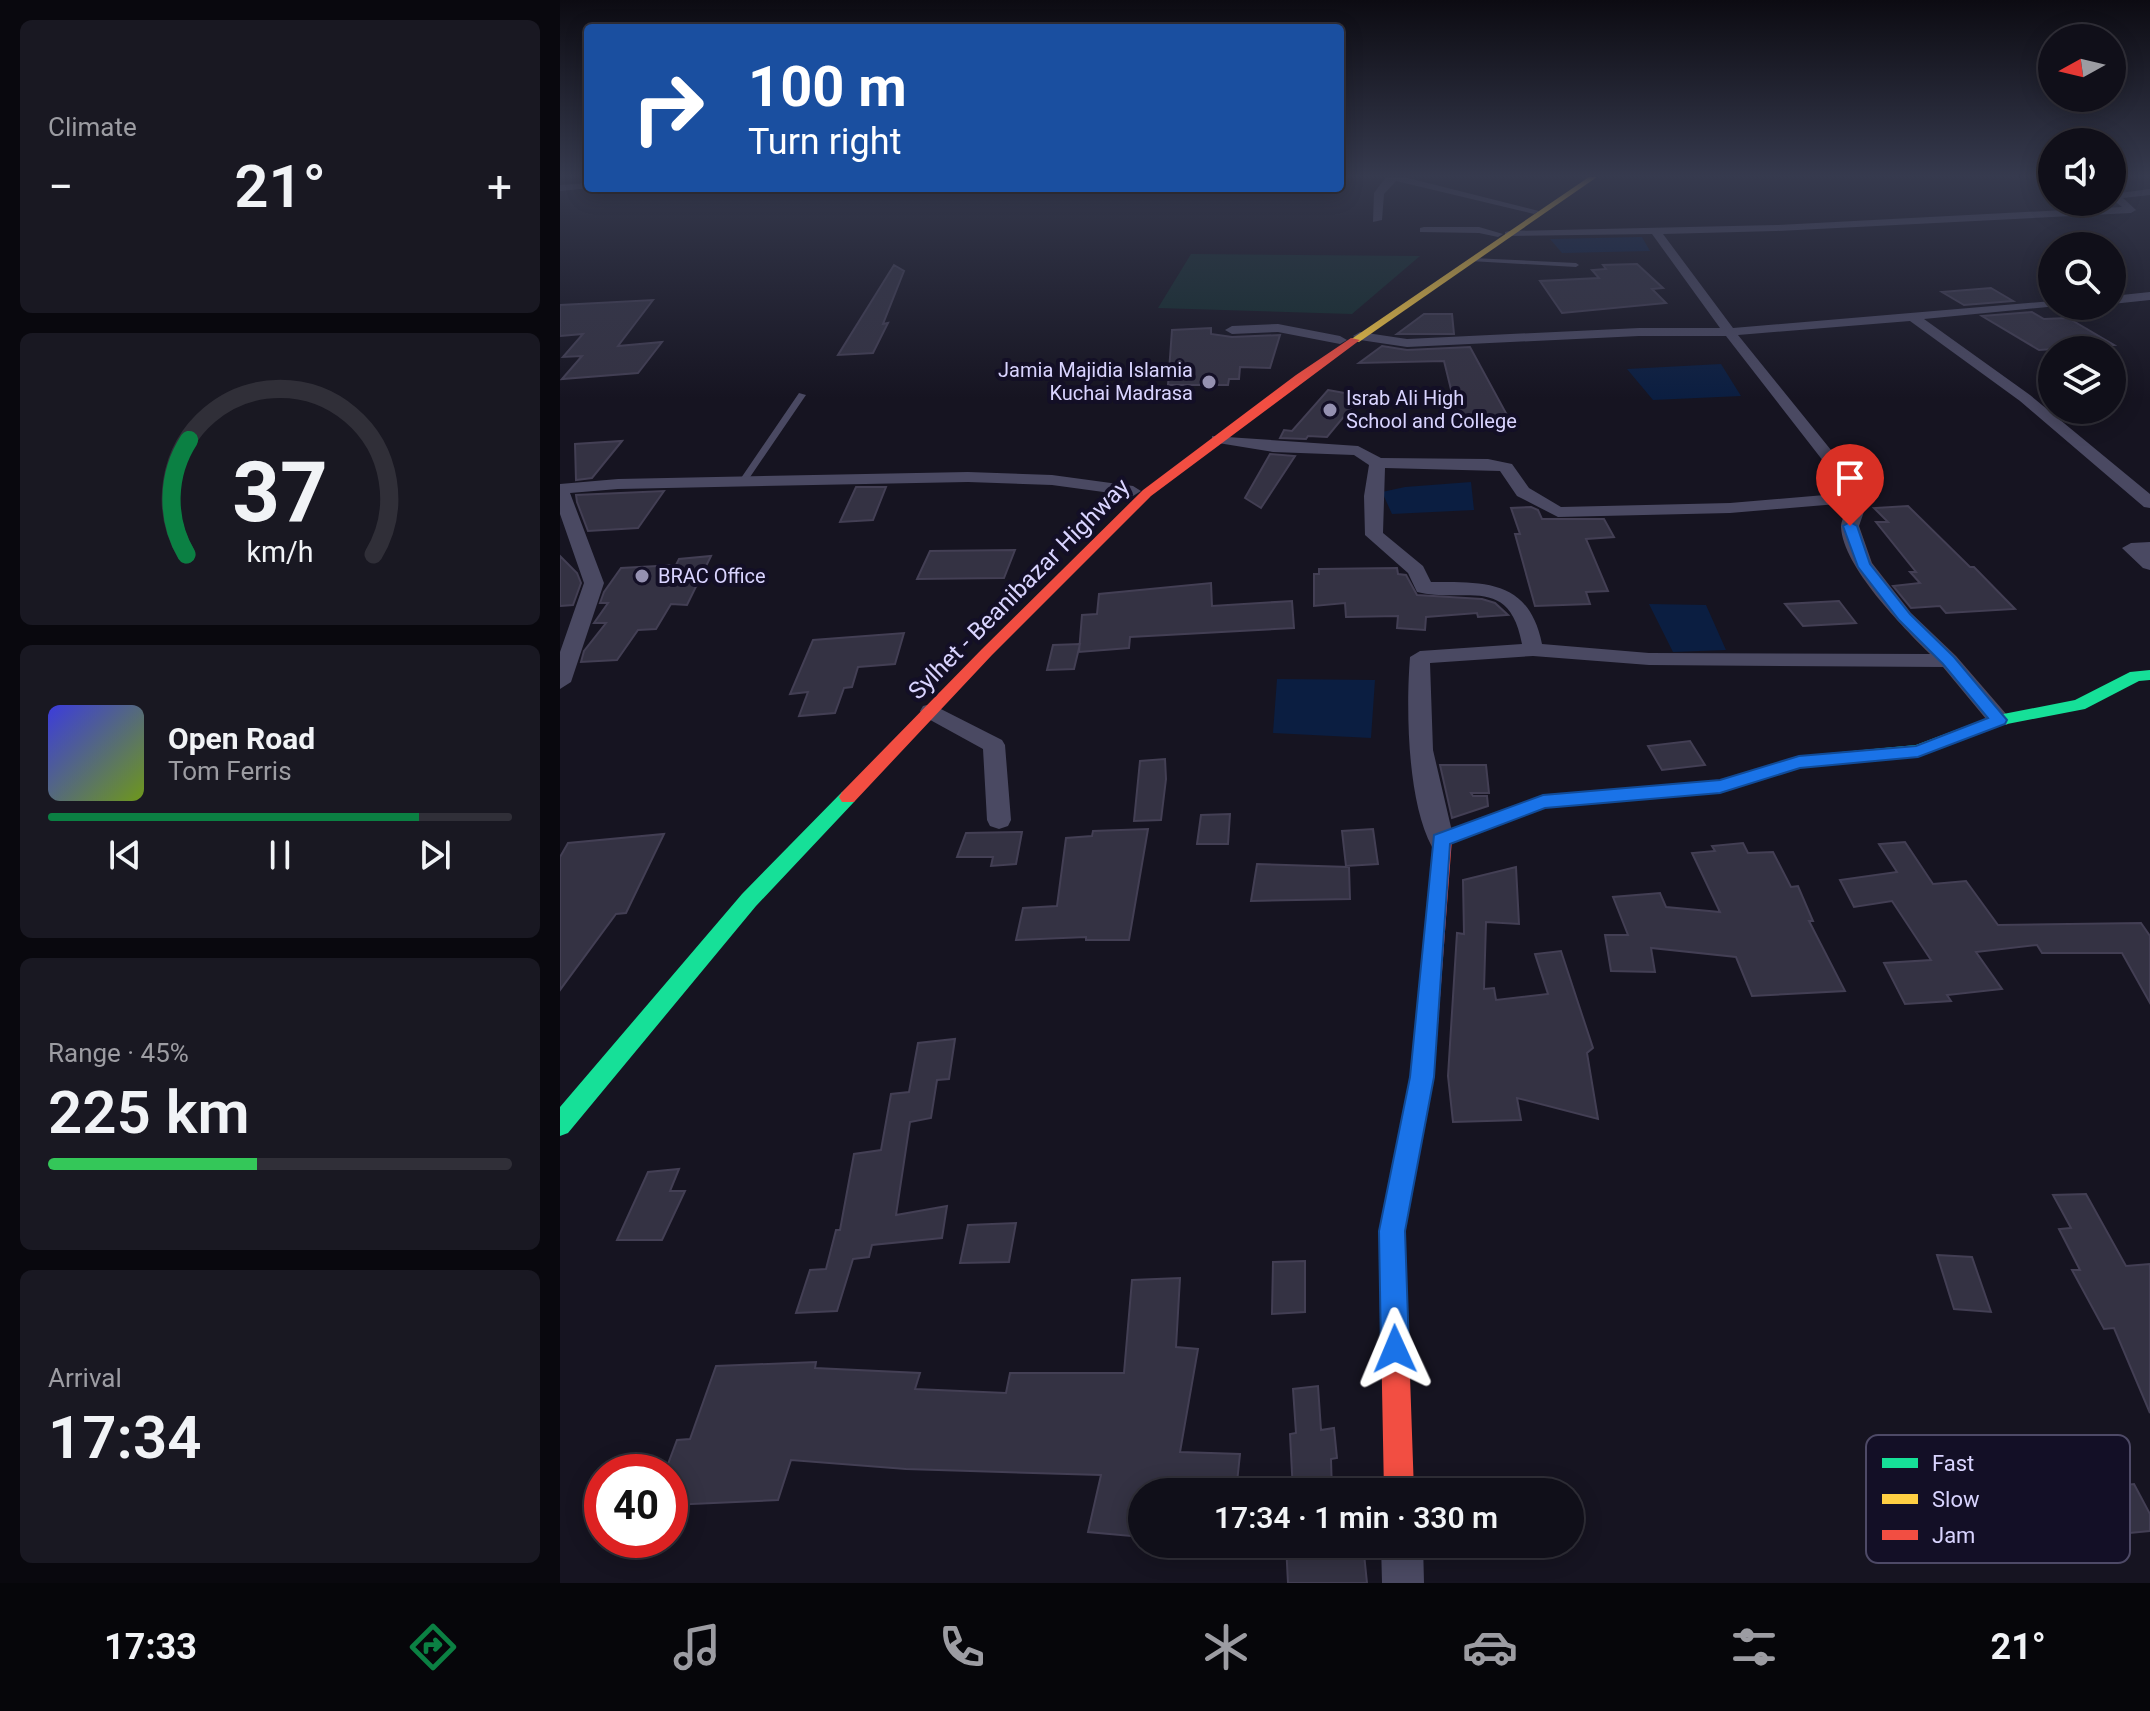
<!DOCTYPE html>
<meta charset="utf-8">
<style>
body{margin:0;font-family:Roboto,sans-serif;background:#191822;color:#f1f3f6;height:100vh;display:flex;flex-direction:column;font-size:30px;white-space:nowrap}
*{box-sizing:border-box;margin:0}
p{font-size:26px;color:#9c9ca2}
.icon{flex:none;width:44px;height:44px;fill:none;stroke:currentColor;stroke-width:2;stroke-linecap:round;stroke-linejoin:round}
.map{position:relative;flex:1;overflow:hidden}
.drawer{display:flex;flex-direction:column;gap:20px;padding:20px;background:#09080e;width:560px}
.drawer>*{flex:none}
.banner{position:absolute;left:24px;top:24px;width:760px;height:168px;border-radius:8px;box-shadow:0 4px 20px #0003,0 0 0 2px #302f38;background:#1a4fa0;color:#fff;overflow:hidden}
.needle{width:52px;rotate:262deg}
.buttons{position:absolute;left:1478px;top:24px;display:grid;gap:16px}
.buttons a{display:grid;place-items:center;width:88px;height:88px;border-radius:50%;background:#100f19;box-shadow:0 4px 20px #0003,0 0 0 2px #302f38;font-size:40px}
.speed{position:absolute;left:24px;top:1454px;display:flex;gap:16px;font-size:40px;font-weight:700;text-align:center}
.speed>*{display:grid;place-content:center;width:104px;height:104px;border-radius:50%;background:#100f19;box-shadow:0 4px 20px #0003,0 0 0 2px #302f38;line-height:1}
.speed .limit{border:12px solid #d22;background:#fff;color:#111}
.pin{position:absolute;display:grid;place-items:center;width:68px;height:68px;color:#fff;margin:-82px -34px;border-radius:50% 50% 50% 0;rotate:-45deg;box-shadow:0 0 8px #0007}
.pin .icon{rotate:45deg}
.me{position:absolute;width:88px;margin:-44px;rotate:359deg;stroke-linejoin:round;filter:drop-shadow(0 0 6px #0008)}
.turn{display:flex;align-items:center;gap:28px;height:168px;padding:0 32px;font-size:36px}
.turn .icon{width:104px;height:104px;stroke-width:2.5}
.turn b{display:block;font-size:56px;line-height:68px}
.big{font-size:60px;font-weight:600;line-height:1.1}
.drawer .widget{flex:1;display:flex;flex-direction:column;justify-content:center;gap:12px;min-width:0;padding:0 28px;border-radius:12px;background:#191822}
.drawer .dial{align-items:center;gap:0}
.dial svg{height:208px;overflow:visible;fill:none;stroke:#302f38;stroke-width:7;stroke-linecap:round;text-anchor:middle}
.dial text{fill:#f1f3f6;stroke:none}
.song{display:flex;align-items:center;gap:24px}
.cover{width:96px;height:96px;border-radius:12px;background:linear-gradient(135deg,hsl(240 70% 55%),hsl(80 70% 35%))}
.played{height:8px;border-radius:4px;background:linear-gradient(90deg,#0b8043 80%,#302f38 80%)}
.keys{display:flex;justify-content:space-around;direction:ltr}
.heat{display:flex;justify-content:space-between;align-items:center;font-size:44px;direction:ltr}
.charge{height:12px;border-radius:6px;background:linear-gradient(90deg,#34c759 45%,#302f38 0)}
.trip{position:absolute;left:568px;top:1478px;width:456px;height:80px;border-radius:40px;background:#100f19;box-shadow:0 4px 20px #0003,0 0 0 2px #302f38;font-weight:600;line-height:80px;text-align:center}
.tabs{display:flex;height:128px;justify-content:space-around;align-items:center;background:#06060a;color:#9c9ca2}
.tabs .icon{width:56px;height:56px}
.tabs .on{color:#0b8043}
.tabs b{font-size:36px;color:#f1f3f6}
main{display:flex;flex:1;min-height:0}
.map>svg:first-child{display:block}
.green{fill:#132c2d}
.water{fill:#0b1e41}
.building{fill:#343243;stroke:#433f54;stroke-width:2}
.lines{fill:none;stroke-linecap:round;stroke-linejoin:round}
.lane{fill:#4a4962;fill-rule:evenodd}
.street{fill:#4a4962;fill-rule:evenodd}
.fast{fill:#16e098;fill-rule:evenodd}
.slow{fill:#ffcf43;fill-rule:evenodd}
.jam{fill:#f24e42;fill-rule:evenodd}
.route{fill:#1a73e8;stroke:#114b97;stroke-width:2}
.poi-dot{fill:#9591b1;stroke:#130f26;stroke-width:3}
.labels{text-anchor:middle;stroke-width:8;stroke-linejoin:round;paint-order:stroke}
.far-poi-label{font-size:20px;fill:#d9d4ff;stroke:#130f26;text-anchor:start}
.street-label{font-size:24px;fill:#d9d4ff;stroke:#130f26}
.key{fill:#130f26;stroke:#4e4a67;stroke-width:2}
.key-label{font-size:22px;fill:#d9d4ff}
</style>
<main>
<section class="drawer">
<div class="widget"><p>Climate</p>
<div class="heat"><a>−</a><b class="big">21°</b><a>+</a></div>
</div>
<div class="widget dial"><svg viewBox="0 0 100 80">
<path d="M14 69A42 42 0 1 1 86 69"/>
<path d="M14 69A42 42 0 0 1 15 25" stroke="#0b8043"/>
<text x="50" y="56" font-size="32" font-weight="700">37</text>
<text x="50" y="72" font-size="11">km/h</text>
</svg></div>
<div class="widget">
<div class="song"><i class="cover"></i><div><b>Open Road</b><p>Tom Ferris</p></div></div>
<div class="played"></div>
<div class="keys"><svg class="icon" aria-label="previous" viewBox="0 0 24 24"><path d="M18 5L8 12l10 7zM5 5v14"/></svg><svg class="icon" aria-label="pause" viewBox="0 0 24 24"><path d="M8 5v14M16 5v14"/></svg><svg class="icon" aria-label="next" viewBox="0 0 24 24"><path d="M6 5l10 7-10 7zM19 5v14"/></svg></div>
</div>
<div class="widget"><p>Range · 45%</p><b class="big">225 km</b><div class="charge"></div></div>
<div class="widget"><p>Arrival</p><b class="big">17:34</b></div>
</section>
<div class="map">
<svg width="1590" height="1583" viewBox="0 0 1590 1583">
<rect width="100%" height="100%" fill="#161421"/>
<path class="green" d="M631 254 860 256 792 314 598 308Z"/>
<path class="water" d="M1082 237 1090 251 1002 253 990 239Z
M1161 364 1181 396 1093 400 1067 369Z
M911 482 914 510 832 514 822 492 845 487Z
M1089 604 1146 605 1166 650 1113 652Z
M717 679 815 680 811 738 713 733Z"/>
<path class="building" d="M1077 264 1103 288 1092 289 1106 303 1002 313 980 281 1039 278 1032 270 1046 269 1043 265Z
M334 265 344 271 323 324 328 323 313 353 278 355Z
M1431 288 1453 301 1404 305 1382 292Z
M93 300 58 346 102 342 78 373 2 379 22 356 3 357 23 334 0 336V305Z
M1472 312 1484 319 1508 318 1554 345 1479 350 1422 316Z
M864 314H892L894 334H837Z
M651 328V334L672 337 720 335 710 368 680 367 679 379H669L668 385H608L612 330Z
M822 346 847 350 910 347 947 415 898 418 884 361 799 363Z
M768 390 801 396 767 437 748 436 746 439 720 438 724 430 732 431Z
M62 441 32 478 16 480 15 444Z
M710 454 735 456 701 508 685 498Z
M296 487H326L313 520 280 522Z
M104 491 78 528 28 531 17 502 16 495Z
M1348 506 1410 567H1414L1455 609 1386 613 1380 606 1351 608 1333 586 1360 583 1350 572H1356L1316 522H1328L1314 508Z
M971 507 978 510 982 519H1044L1054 537 1026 539 1048 591 1026 592 1030 604 975 606 955 534H960L951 508Z
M455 550 444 578 357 579 370 551Z
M0 556 17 573 21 583 13 605 0 606Z
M151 556 127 605 111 604 96 629 78 630 57 660 21 662 24 651 46 623H34L48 603H40L44 592 61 568 116 565 119 559Z
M837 568 838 574 846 575 857 595 922 599 935 603 948 615 918 617 917 613 866 617 865 630 837 628 838 616 786 617 785 603 754 606V574H759V569Z
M651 583 652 606 732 601 734 628 570 637 569 648 519 652 522 615 537 614 539 594Z
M1279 601 1296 623 1243 626 1225 604Z
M344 633 335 664 298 667 292 687 284 688 275 713 239 716 248 692 230 694 253 640Z
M520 644 514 669 487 670 493 645Z
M1130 741 1145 765 1102 770 1088 746Z
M605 759 606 779 601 820 574 821 580 761Z
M880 765H926L929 793H911L913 796H927L928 806 892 818Z
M670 814 668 844H637L641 815Z
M588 829 569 940H526V937L456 940 463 908 497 906 506 838 532 836 533 831Z
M813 829 818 864 786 866 782 831Z
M462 832 456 864 431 866 433 857H397L406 833Z
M104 834 66 913 56 914 0 990V857L8 843Z
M1345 842 1373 884 1406 881 1438 925 1581 923 1590 936V1003L1562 953H1482L1477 945 1416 952 1442 989 1387 995 1391 1001 1345 1004 1324 963 1371 960 1332 901 1294 907 1280 880 1337 872 1319 844Z
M1183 843 1188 853 1213 852 1231 887 1238 886 1253 921H1249L1285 991 1192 996 1176 957 1091 948 1095 972 1051 971 1045 935H1068L1053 897 1100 893 1106 907 1160 912 1132 853 1155 851 1152 846Z
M697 864 789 867 790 899 691 901Z
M956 867 959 924 926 922 924 989 934 988 936 1000 988 994 975 954 1001 951 1033 1048 1027 1053 1038 1119 957 1098 961 1120 893 1122 888 1076 897 933 904 934 903 880Z
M395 1039 389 1079 377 1080 371 1118 350 1122 336 1215 387 1206 382 1238 312 1245 309 1257 293 1259 277 1311 236 1313 250 1270 266 1269 276 1230H280L294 1154 321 1150 331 1094 349 1092 358 1043Z
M119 1169 110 1191H125L102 1240H57L88 1172Z
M1526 1194 1566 1266 1590 1264V1413L1554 1328 1544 1329 1512 1270H1520L1499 1229 1511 1228 1493 1195Z
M456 1223 449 1262 400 1263 408 1225Z
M1377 1255 1412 1257 1431 1312 1394 1309Z
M745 1261V1312L712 1314 713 1262Z
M620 1278 616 1347 638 1349 620 1452 680 1454 676 1492H582V1537L528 1532 541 1475 346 1469 231 1460 218 1500 110 1505V1472H105L117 1440 130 1439 156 1366 256 1362 255 1368 360 1373 355 1389 446 1393 450 1373H564L572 1280Z
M758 1386 761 1430 774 1428 777 1458 771 1459 772 1492H733L730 1434 736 1433 733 1389Z
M1574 1484 1590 1514V1531L1549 1535 1526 1489Z
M726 1544H803L807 1583H728Z"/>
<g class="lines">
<path class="lane" d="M912 258 1016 263 1019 265 1016 267 910 261Z
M239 393 246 395 186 483H180L179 481Z"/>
<path class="street" d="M826 177H844L979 211 974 214 836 181 824 194 822 220 813 222 814 193Z
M28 183V188H31L0 191V185Z
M1590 189V195L1563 198 1576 210 1571 213 1216 231 1103 234 1173 328 1492 301V306H1498L1364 319 1470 395 1590 494V508L1584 507 1460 401 1350 321 1178 335 1309 497 1299 526 1312 563 1351 613 1396 656 1447 715 1450 720 1447 725H1431L1383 667 1089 665 973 656 870 663 873 750 894 840 890 847 881 849 872 847C847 801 846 708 850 657L860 651 962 644C949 574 906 604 857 592L848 573 805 535 804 496 809 465 794 455 713 452 652 442V436L798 446 821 458 928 459 952 464 969 488 1001 507 1170 503 1288 493 1166 336H1079L847 347 800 340 793 336 800 332 847 339 1079 328H1160L1092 234 945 236V232L949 231 1216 225 1562 207 1552 199V194ZM825 468 940 471 957 496 998 517 1170 513 1289 503C1287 510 1281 520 1281 527 1283 567 1343 627 1370 654L1089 653 982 644C969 580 926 582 871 582L863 566 823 533Z
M864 227H919L943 234 938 237 919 233 860 232V228Z
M1590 292V300L1552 304V296Z
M718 324 780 336 787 340 780 344 718 332 672 334 665 330 672 326Z
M408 472 492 475 573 486 581 491 573 496 492 485 408 482 58 489 10 493 44 583 11 682 0 689V652L24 583 0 514V484L58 479Z
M1590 542V570L1583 568 1562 548 1571 543Z
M371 704 442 740 445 745 451 820 448 826 439 829 430 826 427 820 423 749 363 716 360 711 363 706Z
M821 1544H863L864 1583H822Z"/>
<path class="fast" d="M1590 670V680L1579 681 1525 709 1442 725 1358 757 1240 768 1160 792 985 808 883 846 876 844 874 839 876 834 983 796 1160 780 1239 756 1356 745 1433 716 1515 700 1570 672Z
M288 791 297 797 294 802 196 906 8 1133 0 1136V1107L182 894 282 792Z"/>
<path class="slow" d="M1029 177H1037L799 342 790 340Z"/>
<path class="jam" d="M791 338 800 340 591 496 432 655 294 802H282L279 797 282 792 422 649 583 490 736 375Z
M883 832 890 834 892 839 874 1077 845 1231 854 1492H824L819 1231 850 1077 874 839 876 834Z"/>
</g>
<linearGradient id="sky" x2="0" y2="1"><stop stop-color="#0c0b12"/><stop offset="0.44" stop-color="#363a4e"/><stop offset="1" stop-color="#363a4e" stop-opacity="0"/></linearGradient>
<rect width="1590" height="399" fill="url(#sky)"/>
<path class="route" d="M1290 522 1297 526 1310 564 1350 614 1394 657 1447 720 1445 724 1358 757 1240 768 1160 793 985 808 890 844 874 1077 845 1231 849 1349 845 1359 835 1363 825 1359 821 1349 819 1231 850 1077 874 835 983 795 1160 780 1239 756 1356 746 1428 718 1383 664 1339 620 1298 567 1283 526Z"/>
<g class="poi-dot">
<circle cx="649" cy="382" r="8"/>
<circle cx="770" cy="410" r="8"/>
<circle cx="82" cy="576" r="8"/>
</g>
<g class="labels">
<g class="far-poi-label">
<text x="633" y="377" text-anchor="end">Jamia Majidia Islamia<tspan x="633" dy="23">Kuchai Madrasa</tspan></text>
<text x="786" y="405">Israb Ali High<tspan x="786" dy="23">School and College</tspan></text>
<text x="98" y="583">BRAC Office</text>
</g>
<g class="street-label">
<text transform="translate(459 589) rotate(-45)" y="8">Sylhet - Beanibazar Highway</text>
</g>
</g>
<rect x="1306" y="1435" width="264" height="128" rx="12" class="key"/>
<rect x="1322" y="1458" width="36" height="10" fill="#16e098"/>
<rect x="1322" y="1494" width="36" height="10" fill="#ffcf43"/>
<rect x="1322" y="1530" width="36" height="10" fill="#f24e42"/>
<g class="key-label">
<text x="1372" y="1471">Fast</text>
<text x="1372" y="1507">Slow</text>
<text x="1372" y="1543">Jam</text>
</g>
</svg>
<div class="buttons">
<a><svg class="needle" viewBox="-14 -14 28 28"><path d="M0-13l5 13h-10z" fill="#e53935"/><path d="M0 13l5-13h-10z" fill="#9c9ca2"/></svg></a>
<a><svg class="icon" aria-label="sound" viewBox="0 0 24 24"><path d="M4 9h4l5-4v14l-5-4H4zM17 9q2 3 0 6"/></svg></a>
<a><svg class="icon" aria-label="search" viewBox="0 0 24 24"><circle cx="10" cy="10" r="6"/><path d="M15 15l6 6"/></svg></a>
<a><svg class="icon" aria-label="layers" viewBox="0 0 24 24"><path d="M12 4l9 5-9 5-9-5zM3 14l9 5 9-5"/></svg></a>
</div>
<div class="speed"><div class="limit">40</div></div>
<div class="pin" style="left:1290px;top:526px;background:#d93025"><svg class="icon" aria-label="arrive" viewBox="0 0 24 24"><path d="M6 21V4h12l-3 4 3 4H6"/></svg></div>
<svg class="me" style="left:835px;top:1349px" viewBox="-20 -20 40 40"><path d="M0-17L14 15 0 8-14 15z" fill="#1a73e8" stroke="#fff" stroke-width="4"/></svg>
<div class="trip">17:34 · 1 min · 330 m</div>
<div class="banner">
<div class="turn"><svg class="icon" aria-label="right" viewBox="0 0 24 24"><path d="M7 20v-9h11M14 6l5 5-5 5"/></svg><div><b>100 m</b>Turn right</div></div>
</div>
</div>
</main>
<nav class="tabs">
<b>17:33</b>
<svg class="icon on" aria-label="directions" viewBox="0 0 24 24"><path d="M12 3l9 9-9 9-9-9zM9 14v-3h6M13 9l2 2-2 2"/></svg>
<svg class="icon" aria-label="music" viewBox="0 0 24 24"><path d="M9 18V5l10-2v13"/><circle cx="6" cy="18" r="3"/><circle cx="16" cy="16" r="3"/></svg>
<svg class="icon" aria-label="phone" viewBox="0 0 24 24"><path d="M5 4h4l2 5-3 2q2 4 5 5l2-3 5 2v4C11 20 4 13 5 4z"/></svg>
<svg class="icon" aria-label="climate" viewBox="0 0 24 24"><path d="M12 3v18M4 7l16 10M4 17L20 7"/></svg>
<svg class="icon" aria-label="car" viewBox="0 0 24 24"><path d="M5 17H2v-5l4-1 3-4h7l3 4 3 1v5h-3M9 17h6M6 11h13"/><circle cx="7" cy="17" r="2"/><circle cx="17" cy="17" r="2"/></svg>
<svg class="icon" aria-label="filters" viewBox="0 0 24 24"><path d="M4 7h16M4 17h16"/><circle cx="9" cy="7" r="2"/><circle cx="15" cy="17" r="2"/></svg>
<b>21°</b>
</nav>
